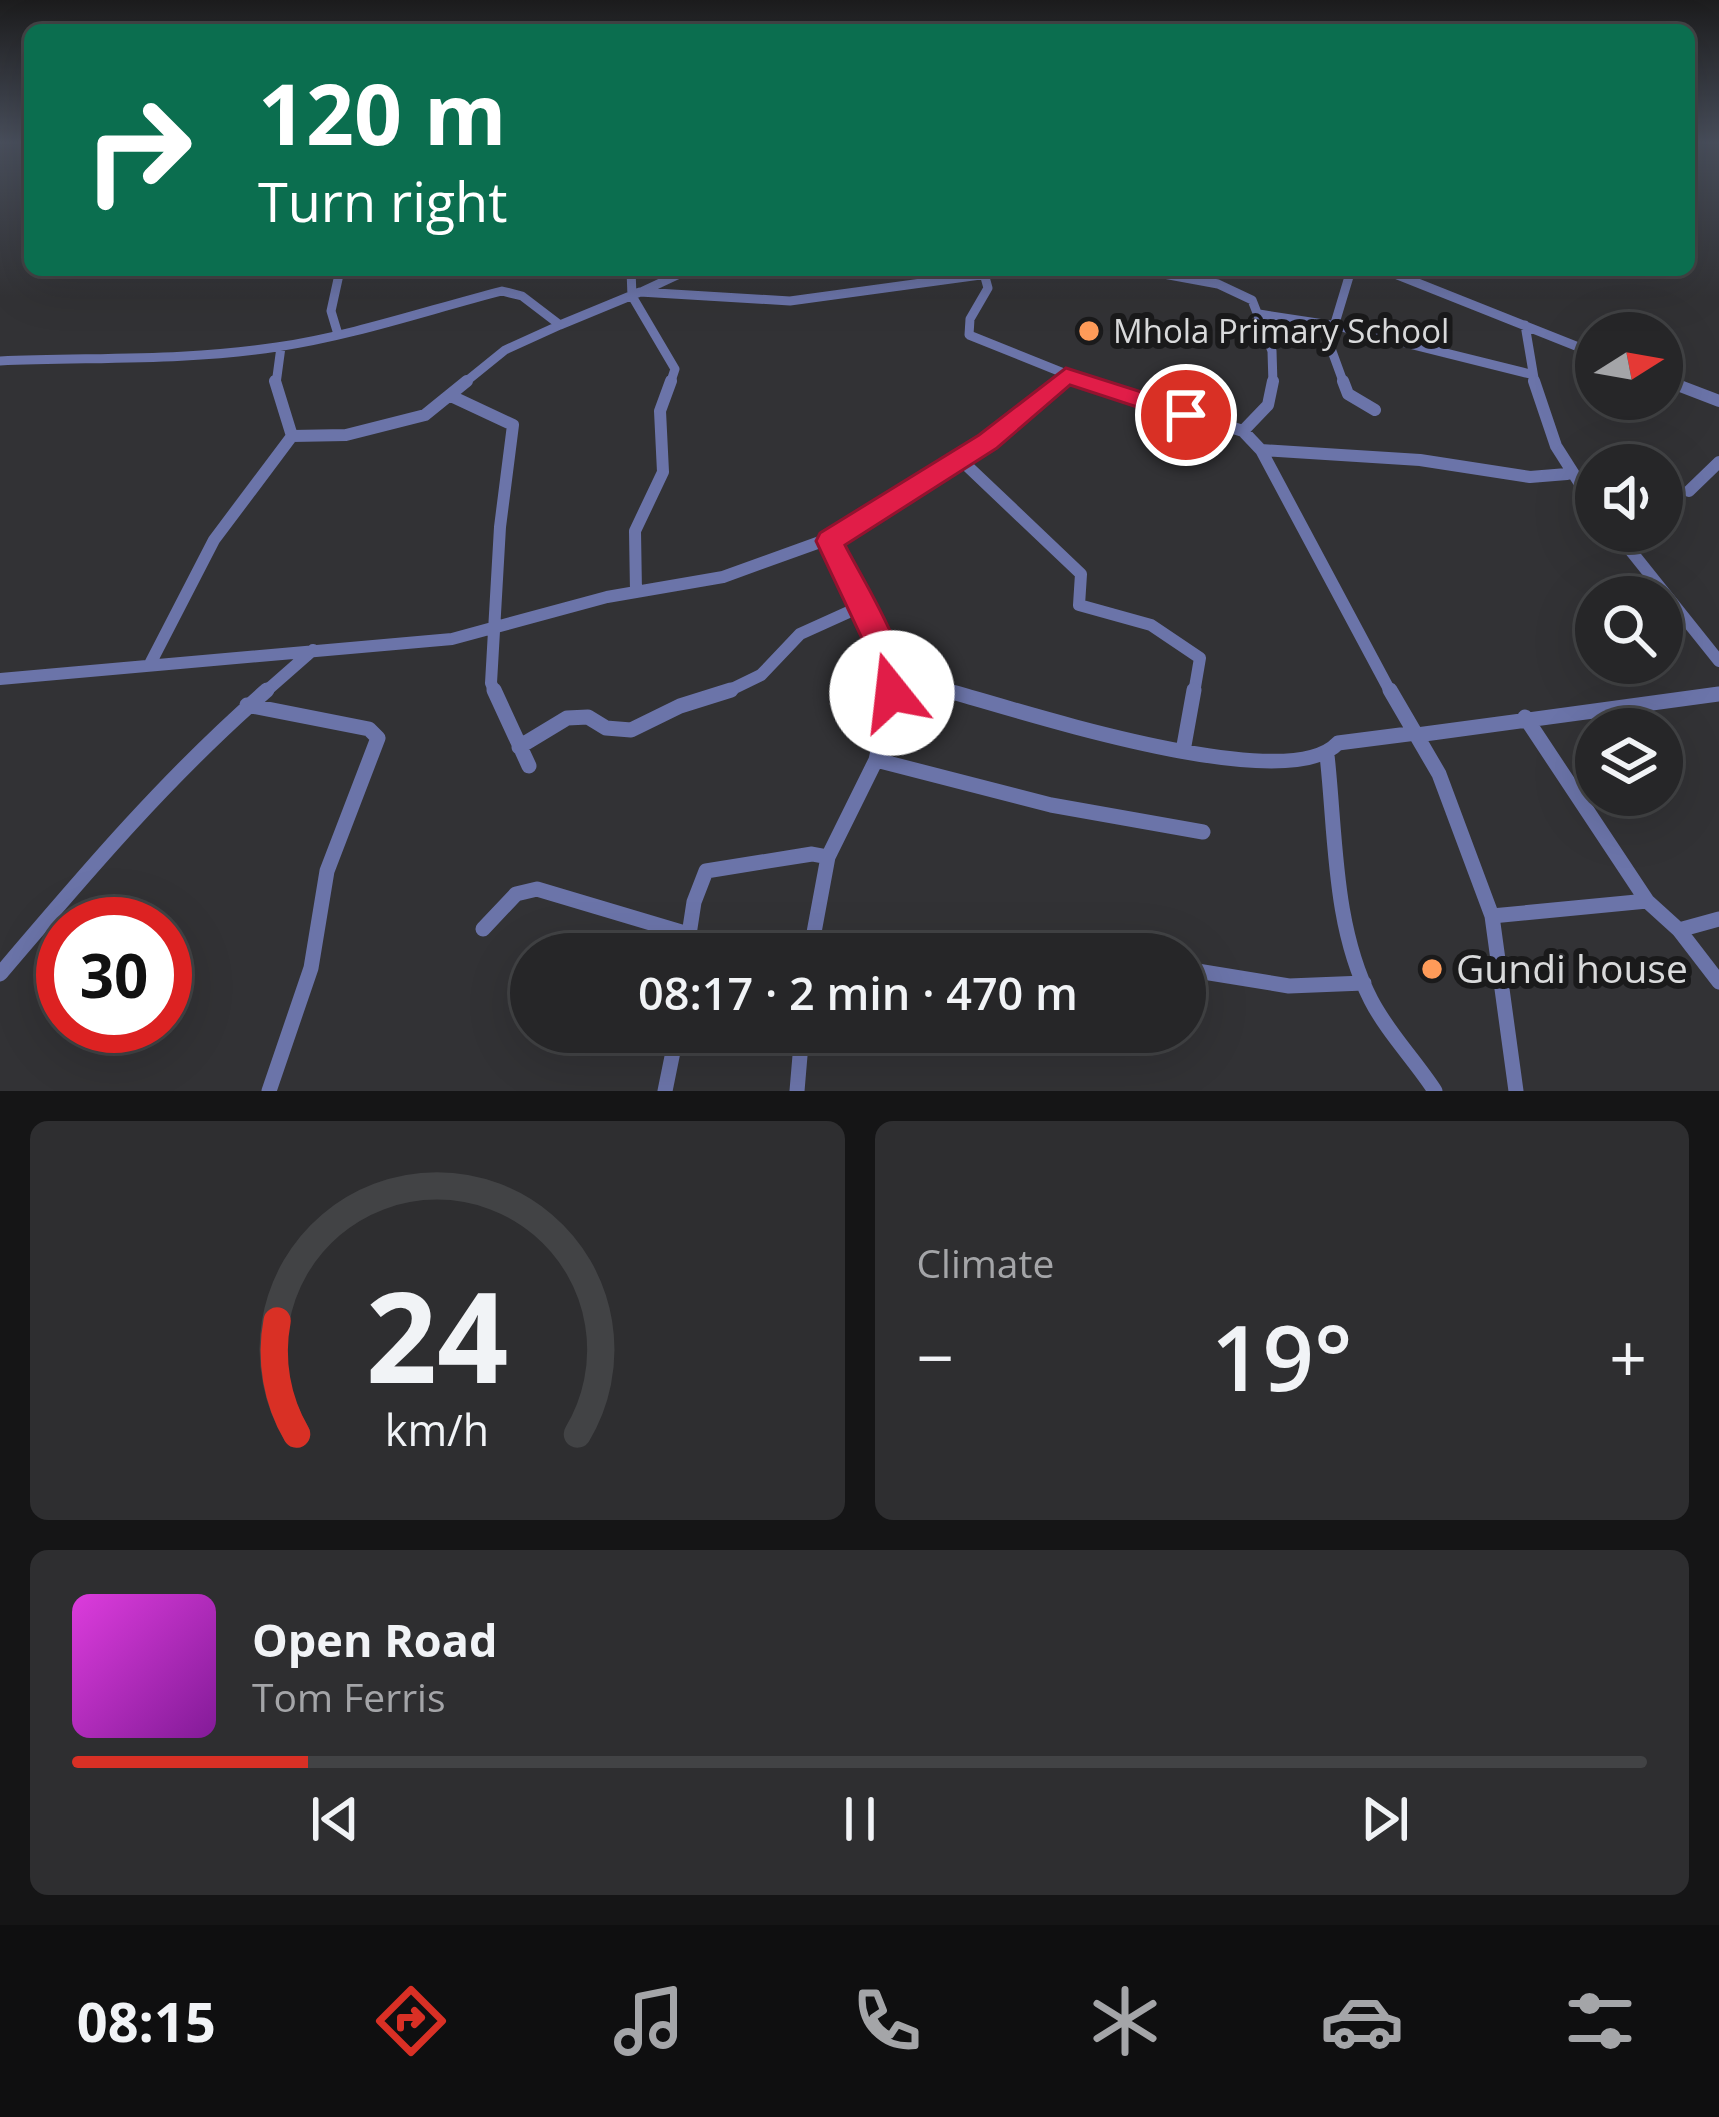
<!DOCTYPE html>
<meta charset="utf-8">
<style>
body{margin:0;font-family:"Open Sans",sans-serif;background:#2e2e30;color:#f1f3f6;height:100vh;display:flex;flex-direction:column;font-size:45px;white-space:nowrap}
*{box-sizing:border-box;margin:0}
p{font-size:39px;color:#a4a5a8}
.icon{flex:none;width:66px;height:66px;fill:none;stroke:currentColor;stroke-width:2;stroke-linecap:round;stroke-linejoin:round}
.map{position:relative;height:1091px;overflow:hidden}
.panel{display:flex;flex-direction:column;gap:30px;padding:30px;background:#151516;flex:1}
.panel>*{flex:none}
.top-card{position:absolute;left:24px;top:24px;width:1671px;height:252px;border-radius:18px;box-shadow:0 12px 48px #0002,0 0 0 3px #424345;background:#0b6e4f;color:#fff;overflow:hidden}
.needle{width:78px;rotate:79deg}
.tools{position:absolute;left:1575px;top:312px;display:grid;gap:24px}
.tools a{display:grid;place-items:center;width:108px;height:108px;border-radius:50%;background:#262628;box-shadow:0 12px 48px #0002,0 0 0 3px #424345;font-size:60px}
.speed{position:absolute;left:36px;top:897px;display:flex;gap:24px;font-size:60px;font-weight:700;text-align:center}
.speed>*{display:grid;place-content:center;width:156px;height:156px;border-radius:50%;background:#262628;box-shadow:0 12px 48px #0002,0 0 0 3px #424345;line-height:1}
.speed .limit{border:18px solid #d22;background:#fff;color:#111}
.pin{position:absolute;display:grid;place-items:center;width:102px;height:102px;color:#fff;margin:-51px;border:6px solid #fff;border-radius:50%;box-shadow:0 3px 12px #0007}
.me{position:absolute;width:132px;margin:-66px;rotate:344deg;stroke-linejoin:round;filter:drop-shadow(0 0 9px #0008)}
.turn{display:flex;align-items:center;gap:42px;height:252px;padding:0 36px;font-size:54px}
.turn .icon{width:156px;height:156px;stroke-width:2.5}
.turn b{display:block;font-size:84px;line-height:102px}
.big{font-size:90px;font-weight:600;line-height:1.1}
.panel .widget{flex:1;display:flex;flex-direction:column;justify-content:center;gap:18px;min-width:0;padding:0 42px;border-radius:18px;background:#2e2e30}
.panel .dial{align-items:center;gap:0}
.dial svg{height:312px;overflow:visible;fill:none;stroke:#424345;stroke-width:7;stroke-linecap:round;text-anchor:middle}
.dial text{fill:#f1f3f6;stroke:none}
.song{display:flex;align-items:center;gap:36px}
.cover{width:144px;height:144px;border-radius:18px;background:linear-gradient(135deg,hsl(300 70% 55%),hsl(290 70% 35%))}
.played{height:12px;border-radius:6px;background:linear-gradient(90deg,#d93025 15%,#424345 15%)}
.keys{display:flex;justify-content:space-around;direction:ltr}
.heat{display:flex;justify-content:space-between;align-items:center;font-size:66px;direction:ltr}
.panel .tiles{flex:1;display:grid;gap:30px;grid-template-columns:1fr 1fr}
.widget:last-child{grid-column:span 2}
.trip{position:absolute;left:510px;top:933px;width:696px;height:120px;border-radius:60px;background:#262628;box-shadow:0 12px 48px #0002,0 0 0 3px #424345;font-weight:600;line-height:120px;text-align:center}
.menu{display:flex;height:192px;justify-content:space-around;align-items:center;background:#0f0f10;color:#a4a5a8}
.menu .icon{width:84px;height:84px}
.menu .current{color:#d93025}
.menu b{font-size:54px;color:#f1f3f6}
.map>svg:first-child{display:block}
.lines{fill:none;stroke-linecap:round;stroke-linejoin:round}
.street-far2{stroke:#6b74a9;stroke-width:9}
.street-far1{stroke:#6b74a9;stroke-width:12}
.street{stroke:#6b74a9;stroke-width:15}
.route{fill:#e11d48;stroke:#92132f;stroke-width:3}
.poi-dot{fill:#fe9b59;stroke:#1a1a1b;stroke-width:4.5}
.labels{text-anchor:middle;stroke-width:12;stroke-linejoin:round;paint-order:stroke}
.poi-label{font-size:33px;fill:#d9dadb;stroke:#1a1a1b;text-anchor:start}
.near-poi-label{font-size:39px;fill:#d9dadb;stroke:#1a1a1b;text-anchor:start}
</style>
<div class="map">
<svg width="1719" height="1091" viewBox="0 0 1719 1091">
<rect width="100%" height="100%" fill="#323235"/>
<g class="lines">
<path class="street-far2" d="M631 270 632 296 675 369 670 384
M983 270 988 288 970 319 969 335 1091 384
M1142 270 1218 284 1252 300 1272 351 1273 384
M1385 270 1596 354
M641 292 688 270
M1259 314 1337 326 1530 374
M1525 325 1535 384
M337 331 331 311 340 270
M0 361C93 357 185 361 277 347 352 336 428 310 502 291L522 296 560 325 640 292 790 301 1017 270
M1662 379 1675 384
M276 384 281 347
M463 384 505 350 560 325
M1057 384 1066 376
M1344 384 1329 343 1351 270"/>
<path class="street-far1" d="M1082 381 1243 431 1261 450 1391 693
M1343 381 1348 394 1375 410
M1534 381 1556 446 1596 509
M1667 381 1719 401
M451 396 513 425 500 527 491 683 495 693
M1243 431 1268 405 1273 381
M292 436 346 435 425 415 467 381
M1261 450 1420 460 1530 477 1567 474
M961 460 1081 574 1079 605 1151 625 1200 658 1194 693
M1689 491 1719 462
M1615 531 1719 661
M830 541 890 666 892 693
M636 592 635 531 663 472 660 411 671 381
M150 664 214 540 292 436 275 381
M892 675 956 693
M0 679 452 639 607 597 723 577 845 533 988 442 1060 381
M264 693 313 650
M724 693 761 675 800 634 862 606"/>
<path class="street" d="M494 690 529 766
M945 690C1016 709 1286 799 1338 743L1416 733
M1390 690 1439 774 1492 916 1516 1091
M247 705 369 729 378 738 327 871 311 968 269 1091
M1525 717 1647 901 1679 930 1719 982
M1417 735 1719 694
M519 747 567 718 588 717 606 728 631 730 680 706 731 690
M1183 751 1194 690
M1327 755C1336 836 1333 926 1371 1000 1388 1033 1415 1060 1435 1091
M876 760 1051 805 1203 832
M1492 916 1647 901
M483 929 516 894 537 889 688 934
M1679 930 1719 919
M686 954 694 902 706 871 812 854 828 857
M810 954 828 857 876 760 892 690
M1185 969 1289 986 1364 983
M0 974C85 874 168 776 267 690
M665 1091 677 1032
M797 1091 802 1032"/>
</g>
<linearGradient id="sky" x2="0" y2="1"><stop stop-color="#1c1c1d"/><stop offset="0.48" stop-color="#494f5c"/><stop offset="1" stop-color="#494f5c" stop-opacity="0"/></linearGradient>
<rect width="1719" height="297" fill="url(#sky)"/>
<path class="route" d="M1066 368 1195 409 1198 415 1186 423 1070 385 997 448 845 545C862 579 920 668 903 703L892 707 882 703 875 666 816 541 820 533 979 435Z"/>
<g class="poi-dot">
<circle cx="1089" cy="331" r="12"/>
<circle cx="1432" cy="969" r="12"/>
</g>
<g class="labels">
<g class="poi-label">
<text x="1113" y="343">Mhola Primary School</text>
</g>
<g class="near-poi-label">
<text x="1456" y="983">Gundi house</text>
</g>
</g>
</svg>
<div class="tools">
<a><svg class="needle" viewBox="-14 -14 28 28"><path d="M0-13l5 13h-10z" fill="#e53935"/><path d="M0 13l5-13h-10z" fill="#a4a5a8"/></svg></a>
<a><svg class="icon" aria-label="sound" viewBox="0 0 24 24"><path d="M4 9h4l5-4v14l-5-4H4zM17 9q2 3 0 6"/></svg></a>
<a><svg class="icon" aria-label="search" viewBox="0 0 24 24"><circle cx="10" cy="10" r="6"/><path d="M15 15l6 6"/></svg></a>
<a><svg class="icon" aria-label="layers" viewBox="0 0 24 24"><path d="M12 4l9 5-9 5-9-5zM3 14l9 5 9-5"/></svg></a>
</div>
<div class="speed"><div class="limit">30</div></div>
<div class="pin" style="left:1186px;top:415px;background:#d93025"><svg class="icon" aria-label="arrive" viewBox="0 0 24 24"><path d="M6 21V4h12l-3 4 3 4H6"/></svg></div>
<svg class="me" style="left:892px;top:693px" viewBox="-20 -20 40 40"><circle r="19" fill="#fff"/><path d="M0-13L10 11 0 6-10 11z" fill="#e11d48"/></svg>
<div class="trip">08:17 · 2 min · 470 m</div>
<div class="top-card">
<div class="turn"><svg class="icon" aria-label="right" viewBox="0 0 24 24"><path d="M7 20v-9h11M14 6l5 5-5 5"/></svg><div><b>120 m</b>Turn right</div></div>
</div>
</div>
<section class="panel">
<div class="tiles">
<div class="widget dial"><svg viewBox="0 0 100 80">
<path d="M14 69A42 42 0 1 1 86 69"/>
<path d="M14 69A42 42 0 0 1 9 40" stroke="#d93025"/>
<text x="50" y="56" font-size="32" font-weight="700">24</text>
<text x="50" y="72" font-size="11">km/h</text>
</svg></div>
<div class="widget"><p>Climate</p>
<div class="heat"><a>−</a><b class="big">19°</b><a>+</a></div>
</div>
<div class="widget">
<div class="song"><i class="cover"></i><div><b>Open Road</b><p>Tom Ferris</p></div></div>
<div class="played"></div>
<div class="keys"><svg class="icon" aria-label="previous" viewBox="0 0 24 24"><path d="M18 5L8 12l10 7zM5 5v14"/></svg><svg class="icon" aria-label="pause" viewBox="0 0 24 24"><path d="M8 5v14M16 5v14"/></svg><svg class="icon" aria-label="next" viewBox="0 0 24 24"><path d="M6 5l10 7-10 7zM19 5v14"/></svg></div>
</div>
</div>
</section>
<nav class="menu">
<b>08:15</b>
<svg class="icon current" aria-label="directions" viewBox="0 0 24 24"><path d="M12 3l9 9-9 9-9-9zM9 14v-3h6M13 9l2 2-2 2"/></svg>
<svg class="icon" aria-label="music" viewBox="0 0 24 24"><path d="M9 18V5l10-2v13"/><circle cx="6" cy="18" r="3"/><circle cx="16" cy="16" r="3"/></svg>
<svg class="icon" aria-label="phone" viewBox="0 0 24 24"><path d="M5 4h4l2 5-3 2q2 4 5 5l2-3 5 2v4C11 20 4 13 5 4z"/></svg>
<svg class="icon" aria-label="climate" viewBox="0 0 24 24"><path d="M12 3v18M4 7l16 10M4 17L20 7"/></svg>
<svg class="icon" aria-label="car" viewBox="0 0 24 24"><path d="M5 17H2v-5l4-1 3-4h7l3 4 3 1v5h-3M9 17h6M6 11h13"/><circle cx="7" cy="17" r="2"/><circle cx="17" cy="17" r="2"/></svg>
<svg class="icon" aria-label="filters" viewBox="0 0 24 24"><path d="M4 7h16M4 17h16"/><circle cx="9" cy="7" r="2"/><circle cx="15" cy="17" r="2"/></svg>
</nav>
